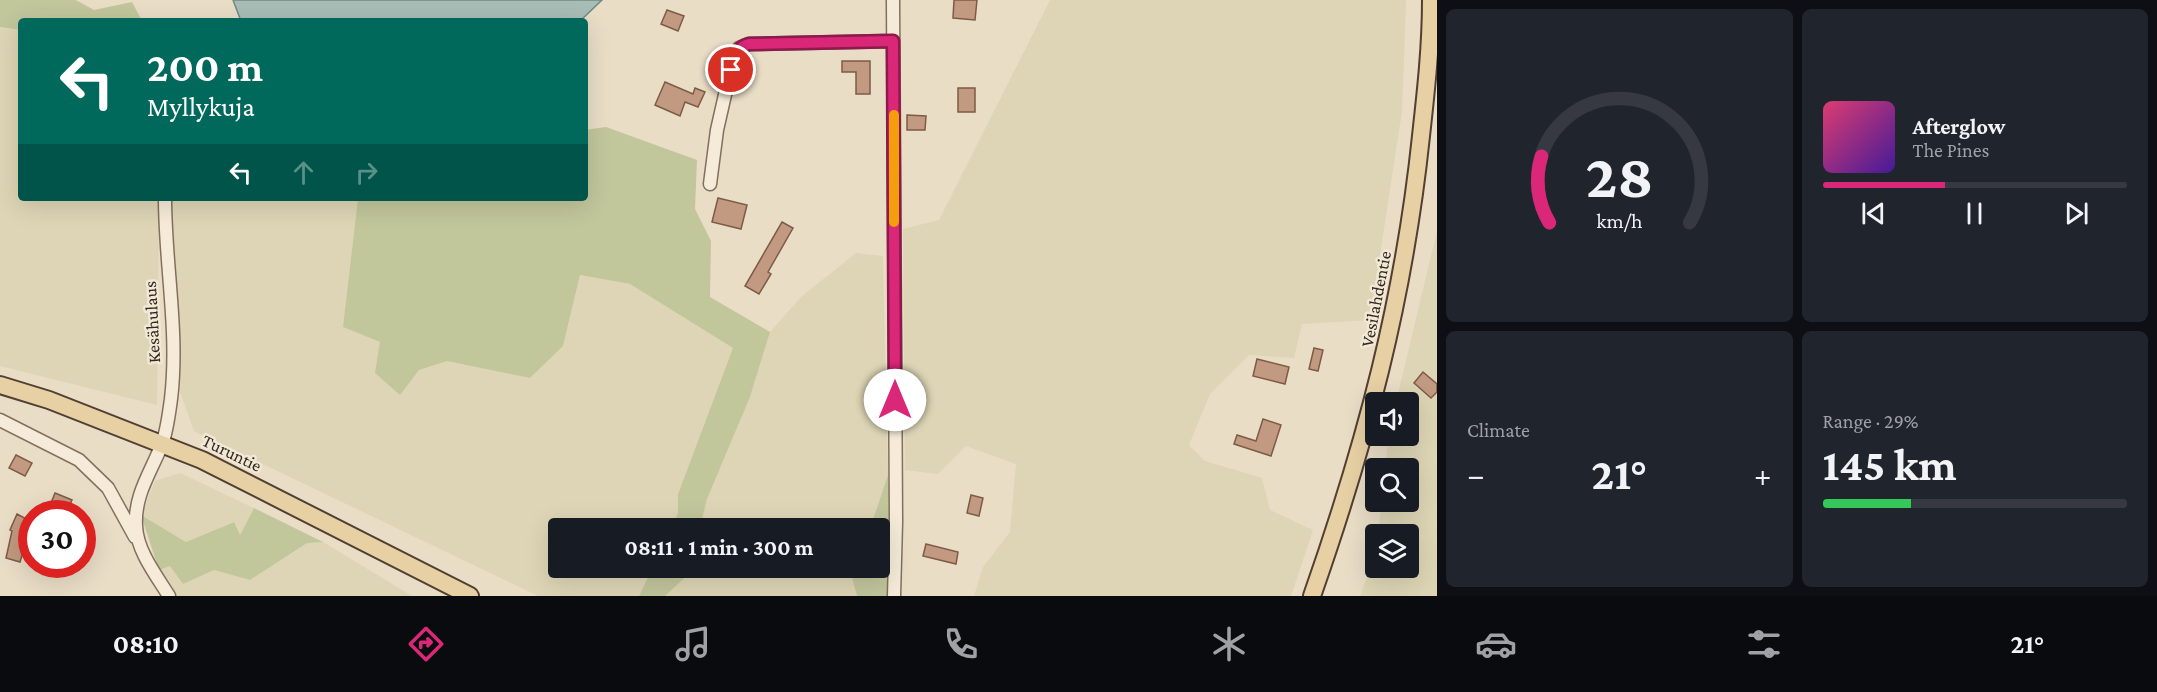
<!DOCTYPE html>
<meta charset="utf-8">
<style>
body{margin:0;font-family:"Crimson Pro",serif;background:#20242c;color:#f1f3f6;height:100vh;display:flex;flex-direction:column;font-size:22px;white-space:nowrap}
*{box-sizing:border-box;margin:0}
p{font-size:20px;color:#9ea1a6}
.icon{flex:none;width:33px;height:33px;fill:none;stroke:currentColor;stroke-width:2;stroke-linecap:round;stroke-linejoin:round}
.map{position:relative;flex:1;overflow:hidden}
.side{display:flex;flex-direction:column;gap:9px;padding:9px;background:#0d0f14;width:720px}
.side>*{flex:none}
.hud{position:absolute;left:18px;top:18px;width:570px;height:183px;border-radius:6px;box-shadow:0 6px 24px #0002;background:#00695c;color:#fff;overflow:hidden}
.buttons{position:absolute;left:1365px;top:392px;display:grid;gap:12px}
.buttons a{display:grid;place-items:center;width:54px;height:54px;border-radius:6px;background:#171b24;box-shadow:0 6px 24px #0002;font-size:30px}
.speed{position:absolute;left:18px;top:500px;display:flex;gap:12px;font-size:30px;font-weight:700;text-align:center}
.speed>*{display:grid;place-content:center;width:78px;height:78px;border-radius:50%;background:#171b24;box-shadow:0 6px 24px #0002;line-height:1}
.speed .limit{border:9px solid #d22;background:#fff;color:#111}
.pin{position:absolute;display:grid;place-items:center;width:51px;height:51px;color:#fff;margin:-26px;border:3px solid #fff;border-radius:50%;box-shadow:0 2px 6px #0007}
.me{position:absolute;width:66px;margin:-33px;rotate:0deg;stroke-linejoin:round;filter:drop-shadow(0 0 4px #0008)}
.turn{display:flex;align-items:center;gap:21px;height:126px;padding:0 30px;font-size:27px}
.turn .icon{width:78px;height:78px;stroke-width:2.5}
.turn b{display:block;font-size:42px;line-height:51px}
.lanes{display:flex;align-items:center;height:57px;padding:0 30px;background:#0003;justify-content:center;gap:30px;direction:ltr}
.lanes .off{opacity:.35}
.big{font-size:45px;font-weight:700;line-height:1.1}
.side .card{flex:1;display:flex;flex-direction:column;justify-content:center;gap:9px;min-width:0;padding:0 21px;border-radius:9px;background:#20242c}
.side .dial{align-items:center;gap:0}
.dial svg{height:156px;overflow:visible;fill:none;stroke:#363941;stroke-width:7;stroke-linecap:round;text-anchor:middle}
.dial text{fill:#f1f3f6;stroke:none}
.song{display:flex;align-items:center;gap:18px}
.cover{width:72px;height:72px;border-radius:9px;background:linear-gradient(135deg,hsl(340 70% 55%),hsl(260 70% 35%))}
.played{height:6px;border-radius:3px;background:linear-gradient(90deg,#db2777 40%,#363941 40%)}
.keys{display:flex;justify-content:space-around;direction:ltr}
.heat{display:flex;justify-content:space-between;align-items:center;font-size:33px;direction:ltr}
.charge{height:9px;border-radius:4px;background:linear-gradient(90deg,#34c759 29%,#363941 0)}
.side .tiles{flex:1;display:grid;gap:9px;grid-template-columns:repeat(2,1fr)}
.trip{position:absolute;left:548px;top:518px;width:342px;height:60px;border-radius:6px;background:#171b24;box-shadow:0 6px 24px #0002;font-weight:700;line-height:60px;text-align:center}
.tab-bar{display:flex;height:96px;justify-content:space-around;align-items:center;background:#090b0e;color:#9ea1a6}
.tab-bar .icon{width:42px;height:42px}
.tab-bar .active{color:#db2777}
.tab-bar b{font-size:27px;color:#f1f3f6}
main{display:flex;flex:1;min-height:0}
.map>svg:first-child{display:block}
.farmland{fill:#ddd5b5}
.green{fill:#c2c69b}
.water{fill:#a7bdb6;stroke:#6f8a82;stroke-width:1.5}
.building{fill:#c29a81;stroke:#7e5b47;stroke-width:1.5}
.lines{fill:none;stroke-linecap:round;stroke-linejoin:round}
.minor-casing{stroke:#82705e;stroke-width:15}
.major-casing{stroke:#503f32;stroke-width:20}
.minor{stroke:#f5ebd8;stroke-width:12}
.major{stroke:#e7d0a3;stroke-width:16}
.route-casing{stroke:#8e194d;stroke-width:15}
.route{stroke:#db2777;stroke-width:10}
.slow{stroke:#f59e0b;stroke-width:10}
.labels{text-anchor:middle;stroke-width:5;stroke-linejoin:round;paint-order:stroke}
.street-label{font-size:18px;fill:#342920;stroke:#f1e8d5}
</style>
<main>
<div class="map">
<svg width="1437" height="596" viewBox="0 0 1437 596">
<rect width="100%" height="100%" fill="#e9ddc6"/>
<path class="farmland" d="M1050 0H1406L1402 111 1370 320 1302 324 1294 358 1249 355 1210 394 1189 445 1205 461 1262 478 1270 510 1313 530 1291 596H974L983 567 1010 532 1016 464 966 446 938 474 905 470 903 229 939 220Z
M0 27 21 30V198H159L157 405 0 366Z
M171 198H358L343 327 380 342 419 370 447 361 530 378 563 346 580 275 630 284 733 348 678 494V513L671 528H558V567H653L639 596H538L194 431 180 392Z
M1437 231V596H1360L1375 557 1376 567H1408V534H1378L1382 501H1408V468H1385L1387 450 1390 435H1408V402H1396Z
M856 253 883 256 888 475 870 528H700L707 499 750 397 770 332 801 297Z
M180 473 254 508 240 535 233 522 186 542 141 515 155 481Z
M323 542 412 596H176L159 570 170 565 183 584 214 570 250 580 307 543Z
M692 567H856L852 578 857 596H665L691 572Z"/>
<path class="green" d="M0 0H76L94 10 132 2 142 21H21V30L0 27Z
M606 127 697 160 695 209 711 241 710 297 770 332 750 397 707 499 700 528H671L678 513V494L733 348 630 284 580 275 563 346 530 378 447 361 419 370 400 395 375 373 380 342 343 327 358 198H585V130Z
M888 475 891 512 887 596H857L852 578 856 567H879V528H870Z
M254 508 323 542 307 543 250 580 214 570 183 584 170 566 159 570 141 515 186 542 234 522 240 535Z
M653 567H692L691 572 665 596H639Z"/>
<path class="water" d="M233 0H602L580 21H241Z"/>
<path class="building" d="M954 0H977L975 20 953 18Z
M667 10 684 16 678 31 661 24Z
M842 61H870V94H856V72H842Z
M665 82 693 94 695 88 705 92 698 107 685 102 680 116 655 105Z
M958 88H975V112H958Z
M907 115 926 116 925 130H907Z
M718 198 747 205 741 229 712 222Z
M782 222 793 228 768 272 771 274 759 294 745 286Z
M1314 348 1323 350 1318 371 1309 369Z
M1257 359 1289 367 1285 384 1253 376Z
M1423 372 1437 384V392L1431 398 1414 383Z
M1263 419 1281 425 1271 456 1234 444 1237 435 1256 441Z
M16 455 32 463 25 476 9 468Z
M55 493 72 500 66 513 49 508Z
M971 495 983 498 979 516 967 513Z
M17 514 32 522 20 562 6 558 12 531 10 530Z
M926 544 958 552 956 564 923 556Z"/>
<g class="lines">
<g class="minor-casing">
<path id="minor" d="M893 0 896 522 894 596
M710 184 717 130 734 55 739 48 749 44 893 41
M165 198C165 265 179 332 171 399 169 413 167 431 162 444 151 472 134 495 136 526 137 551 156 575 169 596
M0 420 79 460 108 488 135 537"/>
</g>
<g class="major-casing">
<path id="major" d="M0 385 49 400 202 460 470 596
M1312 596C1366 442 1404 299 1421 136 1426 91 1431 46 1431 0"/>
</g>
<use href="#minor" class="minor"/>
<use href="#major" class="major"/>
</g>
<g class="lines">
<g class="route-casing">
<path id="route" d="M731 70C734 57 735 48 749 44L893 41 895 400"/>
</g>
<use href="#route" class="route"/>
<path class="slow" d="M894 115V222"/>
</g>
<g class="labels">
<g class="street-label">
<text transform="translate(1376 299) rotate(-79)" y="6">Vesilahdentie</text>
<text transform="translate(152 322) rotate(-93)" y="6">Kesähulaus</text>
<text transform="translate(232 453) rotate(26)" y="6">Turuntie</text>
</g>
</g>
</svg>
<div class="buttons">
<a><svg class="icon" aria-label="sound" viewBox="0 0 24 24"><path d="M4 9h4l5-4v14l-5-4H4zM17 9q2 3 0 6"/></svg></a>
<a><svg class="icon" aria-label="search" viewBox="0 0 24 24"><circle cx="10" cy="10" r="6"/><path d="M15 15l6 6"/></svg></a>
<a><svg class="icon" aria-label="layers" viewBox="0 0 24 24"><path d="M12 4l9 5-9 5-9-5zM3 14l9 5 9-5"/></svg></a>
</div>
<div class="speed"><div class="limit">30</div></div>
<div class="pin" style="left:731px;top:70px;background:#d93025"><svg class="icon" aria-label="arrive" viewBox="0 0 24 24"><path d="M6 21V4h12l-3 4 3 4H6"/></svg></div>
<svg class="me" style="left:895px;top:400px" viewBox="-20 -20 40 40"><circle r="19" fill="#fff"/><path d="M0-13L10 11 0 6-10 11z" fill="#db2777"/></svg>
<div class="trip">08:11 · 1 min · 300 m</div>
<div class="hud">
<div class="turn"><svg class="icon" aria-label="left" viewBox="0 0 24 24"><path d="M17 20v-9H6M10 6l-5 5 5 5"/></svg><div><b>200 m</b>Myllykuja</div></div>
<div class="lanes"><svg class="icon" aria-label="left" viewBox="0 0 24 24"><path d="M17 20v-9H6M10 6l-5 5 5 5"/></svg><svg class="icon off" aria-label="ahead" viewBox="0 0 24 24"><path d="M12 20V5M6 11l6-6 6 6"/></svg><svg class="icon off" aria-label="right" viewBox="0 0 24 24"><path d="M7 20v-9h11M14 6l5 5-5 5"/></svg></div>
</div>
</div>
<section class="side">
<div class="tiles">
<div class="card dial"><svg viewBox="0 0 100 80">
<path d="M14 69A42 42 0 1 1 86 69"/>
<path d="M14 69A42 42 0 0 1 10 35" stroke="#db2777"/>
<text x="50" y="56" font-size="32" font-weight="700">28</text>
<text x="50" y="72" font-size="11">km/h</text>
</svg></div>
<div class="card">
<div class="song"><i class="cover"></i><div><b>Afterglow</b><p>The Pines</p></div></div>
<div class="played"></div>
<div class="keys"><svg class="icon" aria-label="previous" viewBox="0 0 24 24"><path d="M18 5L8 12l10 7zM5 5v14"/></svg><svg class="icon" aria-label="pause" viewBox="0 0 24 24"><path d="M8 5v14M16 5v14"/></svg><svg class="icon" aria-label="next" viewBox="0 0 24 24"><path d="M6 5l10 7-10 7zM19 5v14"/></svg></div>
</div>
<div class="card"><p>Climate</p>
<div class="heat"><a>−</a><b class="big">21°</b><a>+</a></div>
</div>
<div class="card"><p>Range · 29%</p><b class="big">145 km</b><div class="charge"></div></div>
</div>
</section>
</main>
<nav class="tab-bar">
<b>08:10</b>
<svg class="icon active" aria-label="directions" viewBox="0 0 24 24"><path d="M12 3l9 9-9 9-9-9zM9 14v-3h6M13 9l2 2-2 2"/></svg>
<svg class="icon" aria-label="music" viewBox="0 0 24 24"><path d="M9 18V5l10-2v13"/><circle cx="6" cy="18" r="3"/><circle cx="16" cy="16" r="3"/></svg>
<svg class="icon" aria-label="phone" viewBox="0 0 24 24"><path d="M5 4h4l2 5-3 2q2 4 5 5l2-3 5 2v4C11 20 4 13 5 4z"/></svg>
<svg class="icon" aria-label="climate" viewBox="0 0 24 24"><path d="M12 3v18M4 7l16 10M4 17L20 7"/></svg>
<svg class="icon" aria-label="car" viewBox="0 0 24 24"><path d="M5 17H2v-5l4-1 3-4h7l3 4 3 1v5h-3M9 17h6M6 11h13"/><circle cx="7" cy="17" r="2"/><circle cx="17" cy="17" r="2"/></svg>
<svg class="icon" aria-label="filters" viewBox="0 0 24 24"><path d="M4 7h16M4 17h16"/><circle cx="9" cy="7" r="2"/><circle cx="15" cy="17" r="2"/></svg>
<b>21°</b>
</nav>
